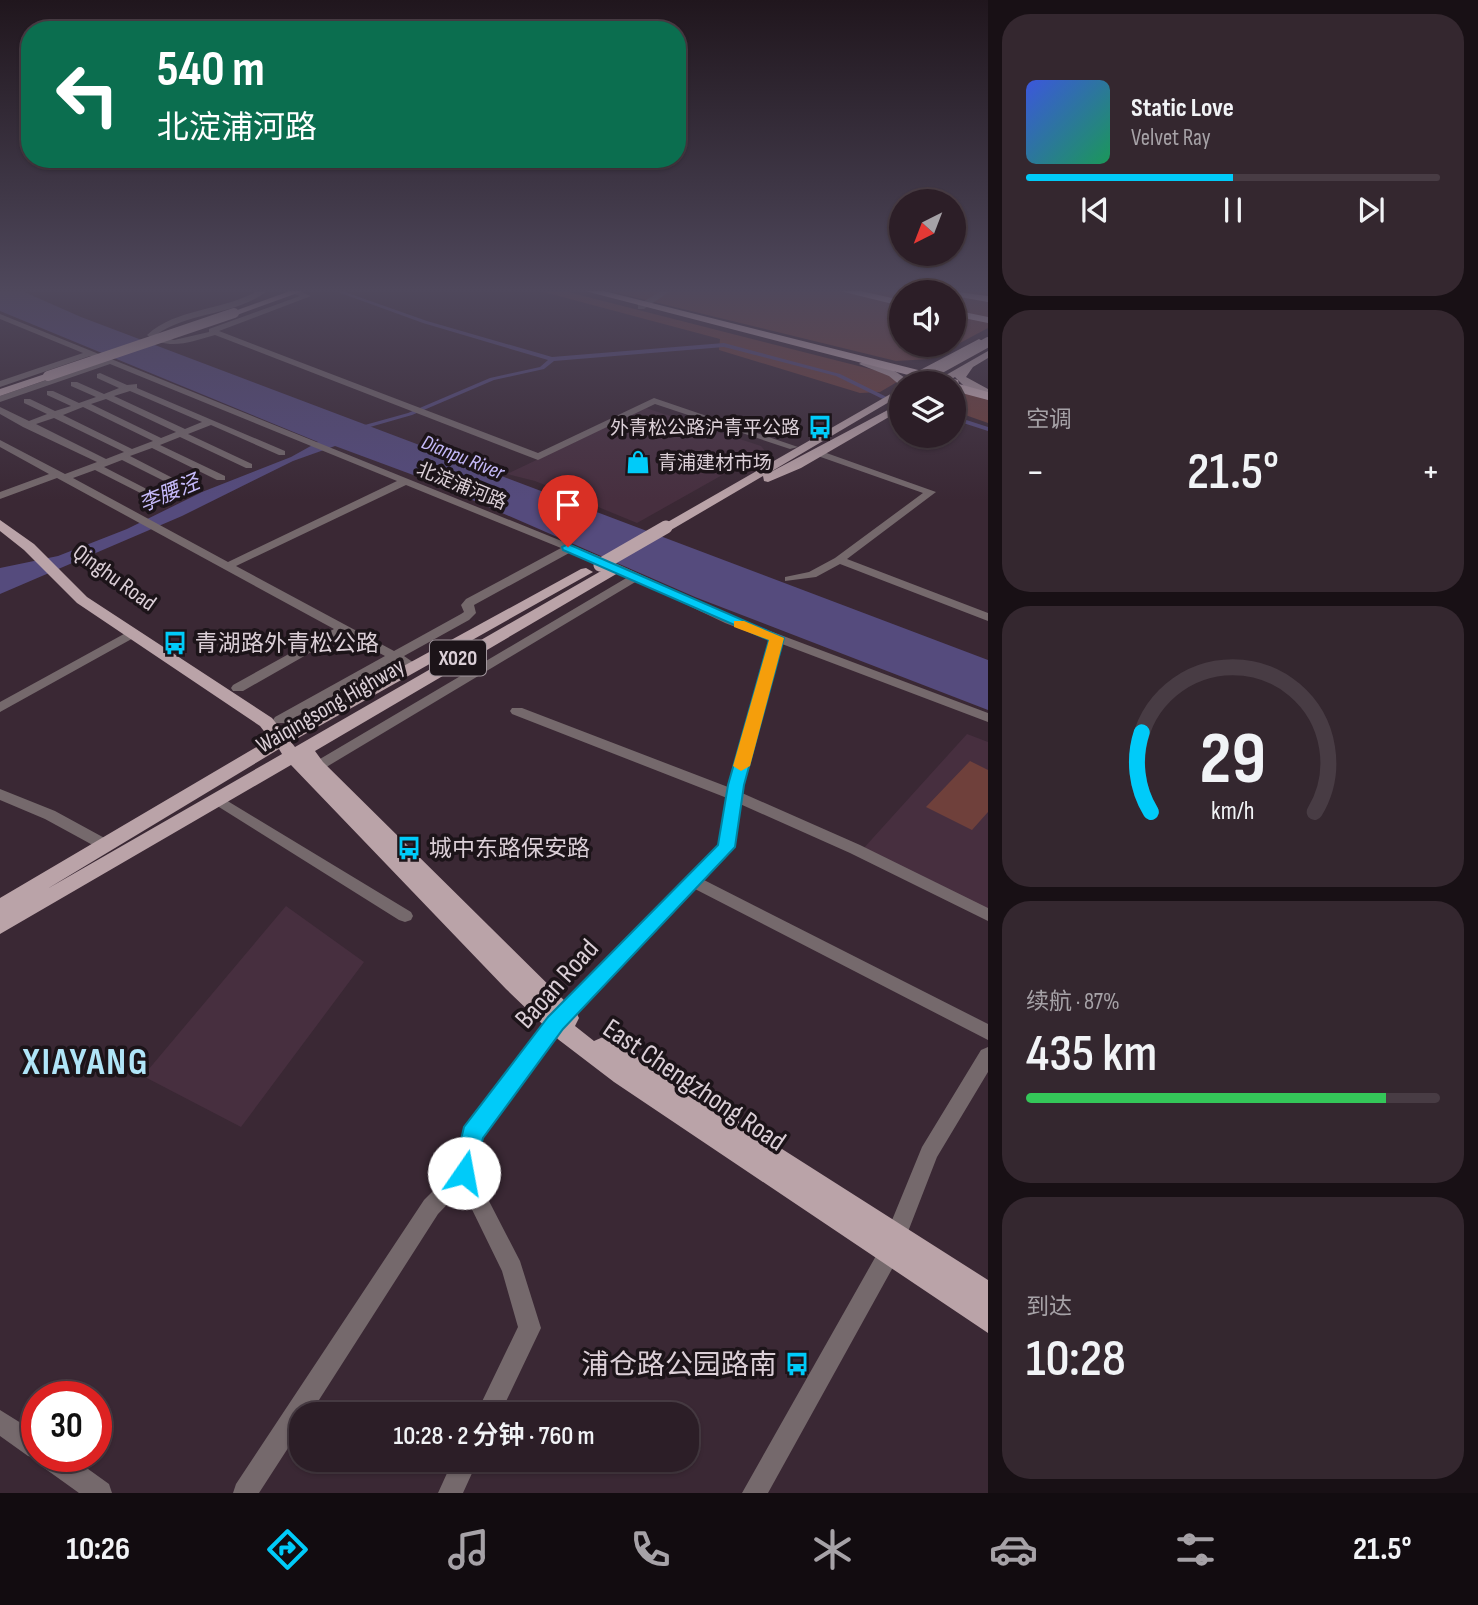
<!DOCTYPE html>
<html lang="zh">
<meta charset="utf-8">
<style>
body{margin:0;font-family:"Sofia Sans Condensed","Noto Sans SC",sans-serif;background:#34272f;color:#f1f3f6;height:100vh;display:flex;flex-direction:column;font-size:26px;white-space:nowrap}
*{box-sizing:border-box;margin:0}
p{font-size:23px;color:#a6a2a7}
.icon{flex:none;width:38px;height:38px;fill:none;stroke:currentColor;stroke-width:2;stroke-linecap:round;stroke-linejoin:round}
.map{position:relative;flex:1;overflow:hidden}
.panel{display:flex;flex-direction:column;gap:14px;padding:14px;background:#181015;width:490px}
.panel>*{flex:none}
.banner{position:absolute;left:21px;top:21px;width:665px;height:147px;border-radius:28px;box-shadow:0 2px 5px #0004,0 0 0 2px #483c44;background:#0b6e4f;color:#fff;overflow:hidden}
.needle{width:46px;rotate:222deg}
.tools{position:absolute;left:889px;top:189px;display:grid;gap:14px}
.tools a{display:grid;place-items:center;width:77px;height:77px;border-radius:50%;background:#2c1e27;box-shadow:0 2px 5px #0004,0 0 0 2px #483c44;font-size:35px}
.speed{position:absolute;left:21px;top:1381px;display:flex;gap:14px;font-size:35px;font-weight:700;text-align:center}
.speed>*{display:grid;place-content:center;width:91px;height:91px;border-radius:50%;background:#2c1e27;box-shadow:0 2px 5px #0004,0 0 0 2px #483c44;line-height:1}
.speed .limit{border:10px solid #d22;background:#fff;color:#111}
.pin{position:absolute;display:grid;place-items:center;width:60px;height:60px;color:#fff;margin:-72px -30px;border-radius:50% 50% 50% 0;rotate:-45deg;box-shadow:0 0 7px #0007}
.pin .icon{rotate:45deg}
.me{position:absolute;width:77px;margin:-38px;rotate:12deg;stroke-linejoin:round;filter:drop-shadow(0 0 5px #0008)}
.turn{display:flex;align-items:center;gap:24px;height:147px;padding:0 21px;font-size:32px}
.turn .icon{width:91px;height:91px;stroke-width:2.5}
.turn b{display:block;font-size:49px;line-height:60px}
.big{font-size:52px;font-weight:600;line-height:1.1}
.panel .widget{flex:1;display:flex;flex-direction:column;justify-content:center;gap:10px;min-width:0;padding:0 24px;border-radius:28px;background:#34272f}
.panel .dial{align-items:center;gap:0}
.dial svg{height:182px;overflow:visible;fill:none;stroke:#483c44;stroke-width:7;stroke-linecap:round;text-anchor:middle}
.dial text{fill:#f1f3f6;stroke:none}
.song{display:flex;align-items:center;gap:21px}
.cover{width:84px;height:84px;border-radius:10px;background:linear-gradient(135deg,hsl(230 70% 55%),hsl(150 70% 35%))}
.played{height:7px;border-radius:4px;background:linear-gradient(90deg,#00cbf9 50%,#483c44 50%)}
.keys{display:flex;justify-content:space-around;direction:ltr}
.heat{display:flex;justify-content:space-between;align-items:center;font-size:38px;direction:ltr}
.charge{height:10px;border-radius:5px;background:linear-gradient(90deg,#34c759 87%,#483c44 0)}
.trip{position:absolute;left:289px;top:1402px;width:410px;height:70px;border-radius:28px;background:#2c1e27;box-shadow:0 2px 5px #0004,0 0 0 2px #483c44;font-weight:600;line-height:70px;text-align:center}
.dock{display:flex;height:112px;justify-content:space-around;align-items:center;background:#120c10;color:#a6a2a7}
.dock .icon{width:49px;height:49px}
.dock .on{color:#00cbf9}
.dock b{font-size:32px;color:#f1f3f6}
main{display:flex;flex:1;min-height:0}
.map>svg:first-child{display:block}
.built{fill:#472f3f}
.green{fill:#6f403b;fill-rule:evenodd}
.water{fill:#554b7d}
.lines{fill:none;stroke-linecap:round;stroke-linejoin:round}
.canal{fill:#554b7d;fill-rule:evenodd}
.minor{fill:#75696c;fill-rule:evenodd}
.major{fill:#baa3a8;fill-rule:evenodd}
.highway{fill:#d6bac0;fill-rule:evenodd}
.major-bridge-far1{stroke:#baa3a8;stroke-width:10}
.major-bridge{stroke:#baa3a8;stroke-width:13}
.route{fill:#00cbf9;stroke:#0084a2;stroke-width:2}
.slow{fill:#f59e0b}
.labels{text-anchor:middle;stroke-width:7;stroke-linejoin:round;paint-order:stroke}
.far-poi-label{font-size:19px;fill:#dbcfd7;stroke:#1c1419;text-anchor:end}
.far-street-label{font-size:19px;fill:#dbcfd7;stroke:#1c1419}
.far-water-label{font-size:21px;font-style:italic;fill:#c6bbfb;stroke:#1c1419}
.shield{fill:#1c1419;stroke:#a2979e;stroke-width:2}
.shield-label{font-size:21px;font-weight:bold;fill:#dbcfd7}
.street-label{font-size:23px;fill:#dbcfd7;stroke:#1c1419}
.poi-label{font-size:23px;fill:#dbcfd7;stroke:#1c1419;text-anchor:start}
.near-street-label{font-size:28px;fill:#dbcfd7;stroke:#1c1419}
.near-poi-label{font-size:28px;fill:#dbcfd7;stroke:#1c1419;text-anchor:end}
.near-district-label{font-size:37px;font-weight:bold;letter-spacing:2px;fill:#b0e5f8;stroke:#1c1419}
</style>
<main>
<div class="map">
<svg width="988" height="1493" viewBox="0 0 988 1493">
<rect width="100%" height="100%" fill="#3a2834"/>
<path class="built" d="M646 408 761 446 765 451 637 523 535 481 507 474Z
M967 734 988 742V910L863 849Z
M286 906 364 962 241 1127 143 1076Z"/>
<path class="green" d="M540 291H564L890 374 897 382 880 392 860 393 719 350 720 339Z
M609 291H988V328L930 359 896 361ZM901 292H954V345H901Z
M954 392 988 397V423L954 411Z
M970 761 988 770V812L972 830 926 807Z"/>
<path class="water" d="M0 291H22L81 317 988 660V710L695 597 424 479 335 446 293 461 182 516 0 594V568L58 556 127 529 202 492 291 457 318 442 0 311Z"/>
<g class="lines">
<path class="canal" d="M335 291H342L427 321 552 357 724 343 840 374 901 404V408L836 376 724 347 554 361 544 369 494 380 412 415 356 431 354 430V428L408 413 490 378 540 367 548 360 423 323Z
M954 416 988 427V431L954 420Z"/>
<path class="minor" d="M257 291H267C235 316 189 311 156 335L174 340 209 332V329L300 296 287 291H299L311 296 219 331 538 453 654 398 798 447 790 449 655 404 538 460 215 335C192 341 168 352 147 335 176 308 223 311 257 291Z
M661 291H670L644 309H638V305Z
M0 314 611 561 733 617 988 713V722L782 644 742 793 860 845 988 908V921L850 853 740 804 734 847 704 880 988 1024V1040L695 889 562 1028 481 1137 474 1172 520 1261 541 1328 500 1414H476L518 1327 502 1271 462 1189 438 1214 310 1414H301V1428L259 1493H233L236 1484 424 1200 455 1169 465 1128 550 1018 719 845 727 798 512 714 510 711 512 708H522L728 787 770 640 725 623 637 581 313 775H303L301 772 303 769 628 577 571 552 474 605 476 613 469 620 404 656 420 667 419 670H409L394 662 285 723H275L273 720 275 717 385 656 343 634 243 691H233L231 688 233 685 334 629 57 478 0 499V492L49 474 0 447V440L65 474 97 462 23 427 0 414V407L29 421 47 414 24 403V399H30L55 411 71 406 47 395V391H53L79 403 96 397 71 386V382H77L104 394 119 388 97 378V374L100 373 127 385 137 384V388L285 451V455H279L211 425 188 434 252 464V468H246L180 437 160 445 225 476V480H217L152 448 130 456 194 489 195 491 190 494 122 460 104 467 168 500V504L164 505 95 470 73 478 228 562 397 481 110 364 0 402V396L102 361 90 356 0 387V381L83 353 0 319ZM130 391 202 422 185 429 114 396ZM106 399 176 432 161 438 91 404ZM83 407 153 441 132 449 63 415ZM54 418 124 452 106 459 36 424ZM406 485 561 548 466 599 461 605 464 612 461 614 394 651 236 566Z
M818 450 936 492 847 559 988 613V621L840 564 816 577 785 581V577L809 572 835 558 923 493 815 455V451Z
M133 629 139 633 137 636 0 712V702Z
M0 789 55 811 110 841 113 845 110 849H100L45 819 0 800Z
M216 794 411 912 413 916 411 920 405 922 399 920 211 802 209 799 211 796Z
M988 1047V1072L937 1157 897 1260 768 1493H742L881 1247 922 1147 981 1050Z
M0 1410 37 1433V1456H70L109 1484 112 1493H79L40 1465 38 1459 28 1456 0 1436Z
M453 1460H478L463 1493H438Z"/>
<path class="major" d="M290 291H303L237 315 229 313Z
M979 339 984 342 983 344 912 383H901V386L889 376 859 364C870 357 895 370 905 378Z
M988 351V358L973 367 966 377 988 389V395L966 388 955 377 944 383H932Z
M48 373 53 376 52 378 0 396V389Z
M901 388V395L767 474 901 403V410L801 468 768 482 764 481 763 476 671 530 666 531 659 527Z
M0 520 34 544 87 597 272 718 283 732 581 569 586 568 593 572 291 742 295 747 608 567H618V573L315 751 323 762 576 1012 579 1018 575 1026 594 1041 603 1037 611 1040 988 1280V1333L614 1082 559 1040 506 989 291 765 0 934V916L3 915 0 916V898L270 739 260 726 77 603 24 550 0 531ZM279 749 282 754 47 889Z"/>
<path class="highway" d="M585 291H604L958 380 959 384 988 392V400L954 391V383H939Z
M840 291H861L901 300V306Z
M950 291 988 296V302L954 296V292Z
M954 310 988 317V323L954 316Z"/>
<path class="major-bridge-far1" d="M48 376 234 313
M914 383 988 342"/>
<path class="major-bridge" d="M600 565 666 527"/>
</g>
<linearGradient id="sky" x2="0" y2="1"><stop stop-color="#20161d"/><stop offset="0.58" stop-color="#4f485c"/><stop offset="1" stop-color="#4f485c" stop-opacity="0"/></linearGradient>
<rect width="988" height="500" fill="url(#sky)"/>
<path class="route" d="M568 544 784 638 744 785 735 847 563 1029 483 1138 472 1181 464 1184 456 1181 453 1173 464 1127 548 1017 718 845 728 785 769 640 563 550 562 547Z"/>
<path class="slow" d="M734 621H744L784 638 750 766 741 771 733 766 769 640 734 627Z"/>
<defs>
<g id="bus-bare" transform="scale(1.89)"><path d="M-5-6H5V4H4V6H2V4H-2V6H-4V4H-5ZM-3.5-4V0h7V-4ZM-3.5 1.2v1.5H-2V1.2ZM2 1.2v1.5H3.5V1.2Z" fill="#00cbf9" stroke="#1c1419" stroke-width="2.5" paint-order="stroke"/></g>
<g id="shop-bare" transform="scale(1.89)"><path d="M-5-2.5h2.3a2.7 3.5 0 0 1 5.4 0H5L5.5 6h-11ZM-1.5-2.5h3a1.5 2.3 0 0 0-3 0Z" fill="#00cbf9" stroke="#1c1419" stroke-width="2.5" paint-order="stroke"/></g>
</defs>
<g fill-rule="evenodd">
<use href="#bus-bare" x="820" y="427"/>
<use href="#shop-bare" x="638" y="462"/>
<use href="#bus-bare" x="175" y="643"/>
<use href="#bus-bare" x="409" y="848"/>
<use href="#bus-bare" x="797" y="1364"/>
</g>
<g class="labels">
<g class="far-poi-label">
<text x="800" y="434">外青松公路沪青平公路</text>
<text x="658" y="469" text-anchor="start">青浦建材市场</text>
</g>
<g class="far-street-label">
<text transform="translate(462 485) rotate(22)" y="7">北淀浦河路</text>
</g>
<g class="far-water-label">
<text transform="translate(463 457) rotate(22)" y="7">Dianpu River</text>
<text transform="translate(169 493) rotate(-23)" y="7">李腰泾</text>
</g>
<rect class="shield" x="430" y="640.5" width="56" height="35" rx="5"/>
<g class="shield-label">
<text x="458" y="665">X020</text>
</g>
<g class="street-label">
<text transform="translate(115 577) rotate(36)" y="8">Qinghu Road</text>
<text transform="translate(330 705) rotate(-30)" y="8">Waiqingsong Highway</text>
</g>
<g class="poi-label">
<text x="195" y="651">青湖路外青松公路</text>
<text x="429" y="856">城中东路保安路</text>
</g>
<g class="near-street-label">
<text transform="translate(556 983) rotate(-48)" y="10">Baoan Road</text>
<text transform="translate(695 1084) rotate(34)" y="10">East Chengzhong Road</text>
</g>
<g class="near-poi-label">
<text x="777" y="1374">浦仓路公园路南</text>
</g>
<g class="near-district-label">
<text x="86" y="1074">XIAYANG</text>
</g>
</g>
</svg>
<div class="tools">
<a><svg class="needle" viewBox="-14 -14 28 28"><path d="M0-13l5 13h-10z" fill="#e53935"/><path d="M0 13l5-13h-10z" fill="#a6a2a7"/></svg></a>
<a><svg class="icon" aria-label="sound" viewBox="0 0 24 24"><path d="M4 9h4l5-4v14l-5-4H4zM17 9q2 3 0 6"/></svg></a>
<a><svg class="icon" aria-label="layers" viewBox="0 0 24 24"><path d="M12 4l9 5-9 5-9-5zM3 14l9 5 9-5"/></svg></a>
</div>
<div class="speed"><div class="limit">30</div></div>
<div class="pin" style="left:568px;top:547px;background:#d93025"><svg class="icon" aria-label="arrive" viewBox="0 0 24 24"><path d="M6 21V4h12l-3 4 3 4H6"/></svg></div>
<svg class="me" style="left:464px;top:1173px" viewBox="-20 -20 40 40"><circle r="19" fill="#fff"/><path d="M0-13L10 11 0 6-10 11z" fill="#00cbf9"/></svg>
<div class="trip">10:28 · 2 分钟 · 760 m</div>
<div class="banner">
<div class="turn"><svg class="icon" aria-label="left" viewBox="0 0 24 24"><path d="M17 20v-9H6M10 6l-5 5 5 5"/></svg><div><b>540 m</b>北淀浦河路</div></div>
</div>
</div>
<section class="panel">
<div class="widget">
<div class="song"><i class="cover"></i><div><b>Static Love</b><p>Velvet Ray</p></div></div>
<div class="played"></div>
<div class="keys"><svg class="icon" aria-label="previous" viewBox="0 0 24 24"><path d="M18 5L8 12l10 7zM5 5v14"/></svg><svg class="icon" aria-label="pause" viewBox="0 0 24 24"><path d="M8 5v14M16 5v14"/></svg><svg class="icon" aria-label="next" viewBox="0 0 24 24"><path d="M6 5l10 7-10 7zM19 5v14"/></svg></div>
</div>
<div class="widget"><p>空调</p>
<div class="heat"><a>−</a><b class="big">21.5°</b><a>+</a></div>
</div>
<div class="widget dial"><svg viewBox="0 0 100 80">
<path d="M14 69A42 42 0 1 1 86 69"/>
<path d="M14 69A42 42 0 0 1 10 34" stroke="#00cbf9"/>
<text x="50" y="56" font-size="32" font-weight="700">29</text>
<text x="50" y="72" font-size="11">km/h</text>
</svg></div>
<div class="widget"><p>续航 · 87%</p><b class="big">435 km</b><div class="charge"></div></div>
<div class="widget"><p>到达</p><b class="big">10:28</b></div>
</section>
</main>
<nav class="dock">
<b>10:26</b>
<svg class="icon on" aria-label="directions" viewBox="0 0 24 24"><path d="M12 3l9 9-9 9-9-9zM9 14v-3h6M13 9l2 2-2 2"/></svg>
<svg class="icon" aria-label="music" viewBox="0 0 24 24"><path d="M9 18V5l10-2v13"/><circle cx="6" cy="18" r="3"/><circle cx="16" cy="16" r="3"/></svg>
<svg class="icon" aria-label="phone" viewBox="0 0 24 24"><path d="M5 4h4l2 5-3 2q2 4 5 5l2-3 5 2v4C11 20 4 13 5 4z"/></svg>
<svg class="icon" aria-label="climate" viewBox="0 0 24 24"><path d="M12 3v18M4 7l16 10M4 17L20 7"/></svg>
<svg class="icon" aria-label="car" viewBox="0 0 24 24"><path d="M5 17H2v-5l4-1 3-4h7l3 4 3 1v5h-3M9 17h6M6 11h13"/><circle cx="7" cy="17" r="2"/><circle cx="17" cy="17" r="2"/></svg>
<svg class="icon" aria-label="filters" viewBox="0 0 24 24"><path d="M4 7h16M4 17h16"/><circle cx="9" cy="7" r="2"/><circle cx="15" cy="17" r="2"/></svg>
<b>21.5°</b>
</nav>
